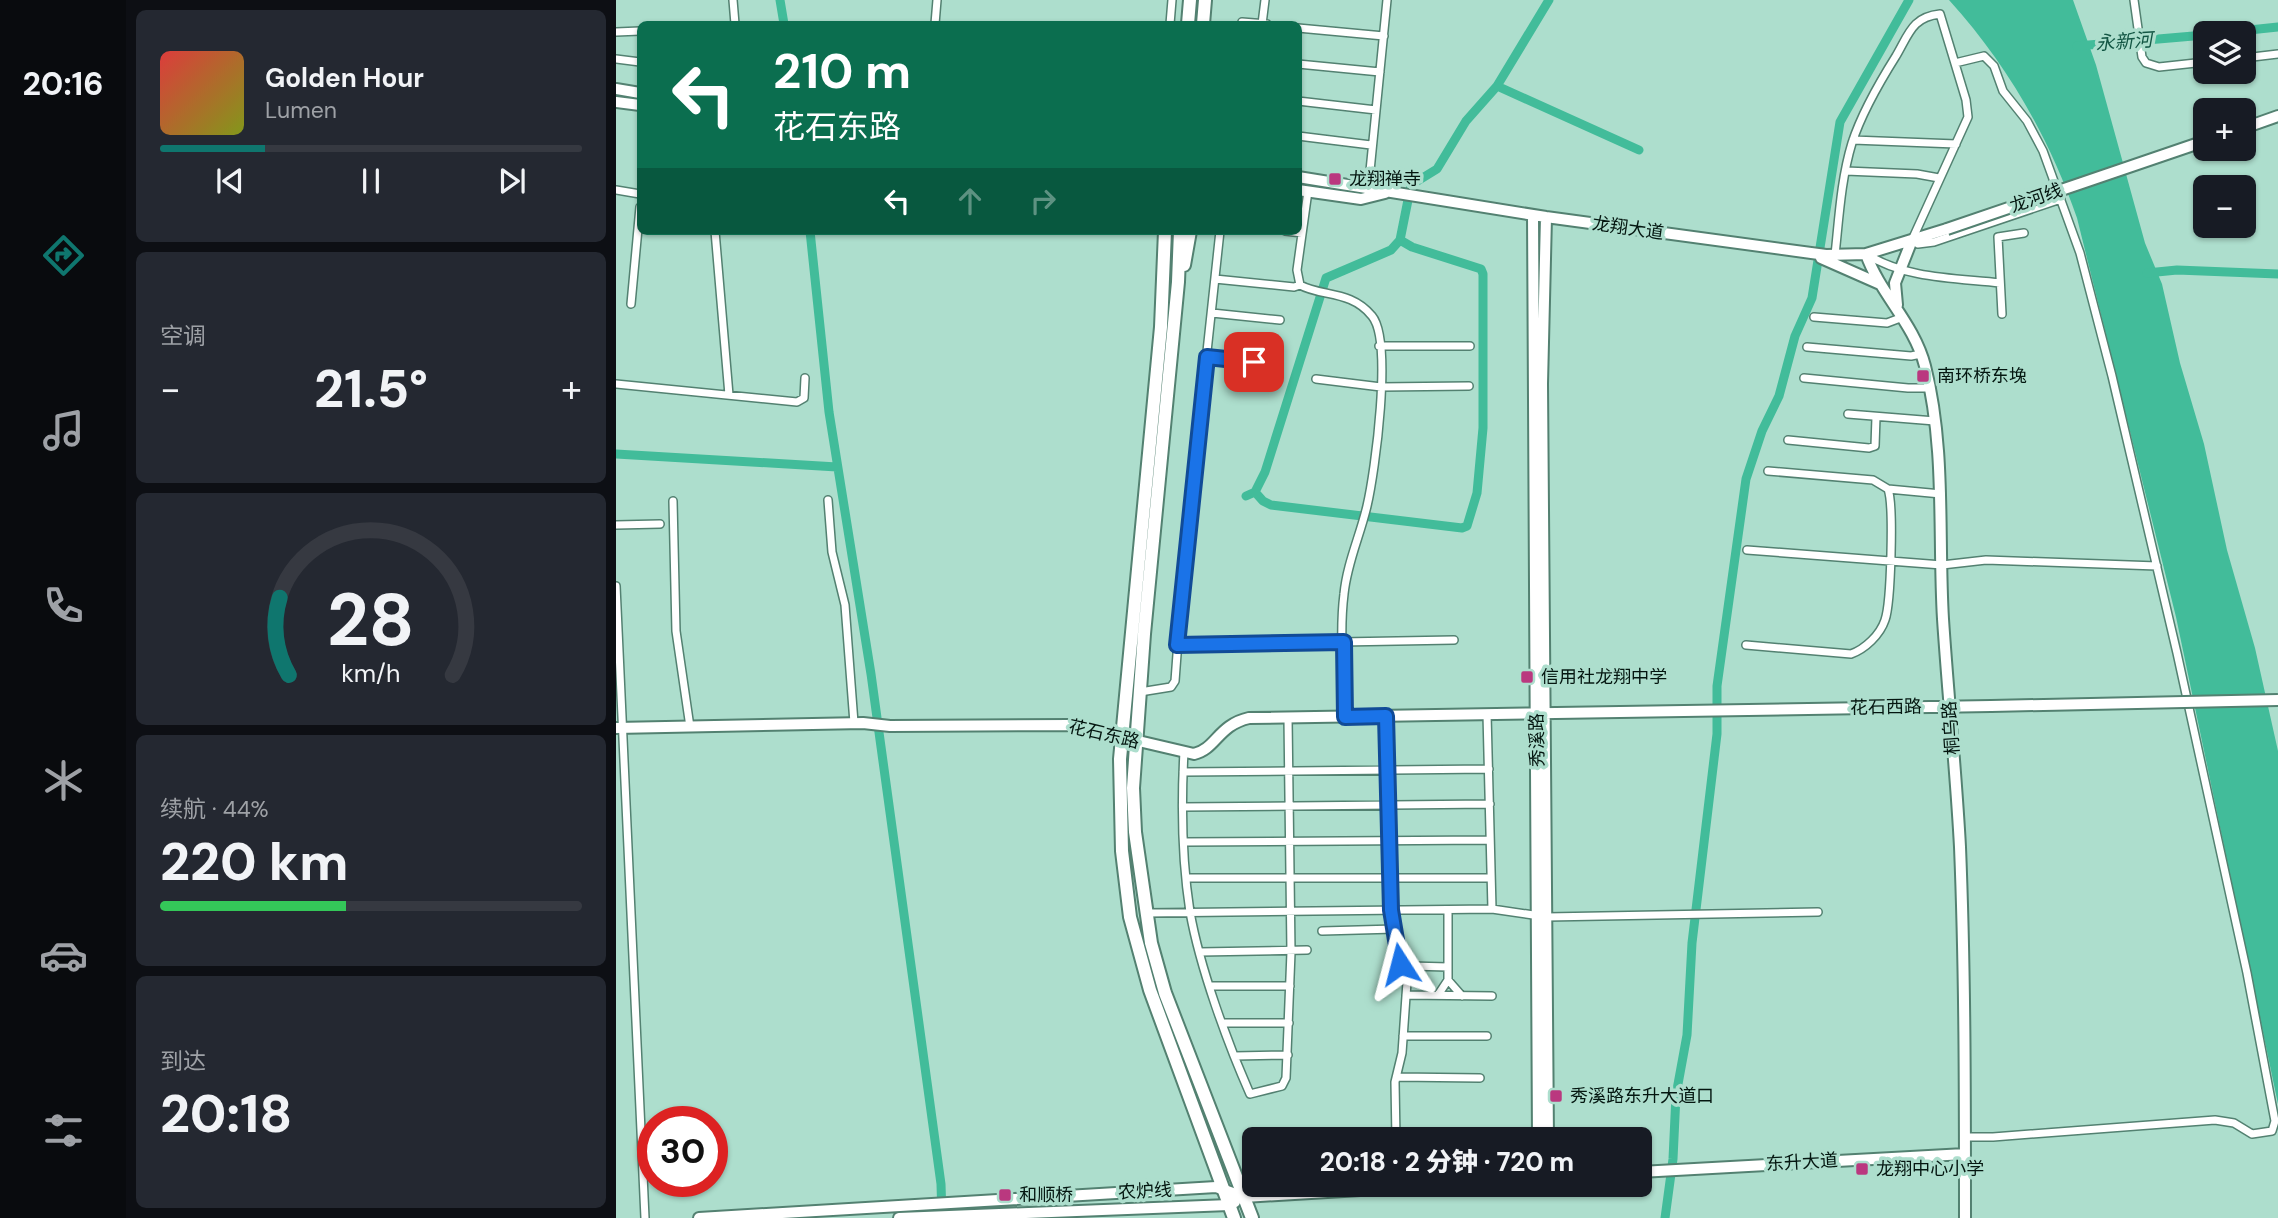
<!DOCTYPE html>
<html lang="zh">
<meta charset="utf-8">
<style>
body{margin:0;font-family:"DM Sans","Noto Sans SC",sans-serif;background:#242831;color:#f1f3f6;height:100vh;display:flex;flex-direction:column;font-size:26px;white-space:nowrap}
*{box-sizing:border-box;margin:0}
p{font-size:23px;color:#9ea1a6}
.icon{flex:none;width:38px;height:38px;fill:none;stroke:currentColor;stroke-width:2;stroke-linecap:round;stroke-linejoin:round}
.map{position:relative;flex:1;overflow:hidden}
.sheet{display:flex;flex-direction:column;gap:10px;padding:10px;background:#0d0f14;width:490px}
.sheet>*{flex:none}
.guide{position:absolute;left:21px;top:21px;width:665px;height:214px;border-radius:10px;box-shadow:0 2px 5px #0004;background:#0b6e4f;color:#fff;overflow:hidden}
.fabs{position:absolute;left:1577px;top:21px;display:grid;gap:14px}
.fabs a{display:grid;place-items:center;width:63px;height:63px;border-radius:10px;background:#171b24;box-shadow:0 2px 5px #0004;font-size:35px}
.speed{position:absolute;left:21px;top:1106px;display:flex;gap:14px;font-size:35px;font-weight:700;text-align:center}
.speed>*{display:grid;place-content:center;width:91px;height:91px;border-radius:50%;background:#171b24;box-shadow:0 2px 5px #0004;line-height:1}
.speed .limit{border:10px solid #d22;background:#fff;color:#111}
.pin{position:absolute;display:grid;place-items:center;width:60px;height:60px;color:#fff;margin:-30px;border-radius:14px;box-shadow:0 4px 10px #0006}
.me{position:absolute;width:77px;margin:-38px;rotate:351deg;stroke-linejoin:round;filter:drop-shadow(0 0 5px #0008)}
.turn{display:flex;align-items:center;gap:24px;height:147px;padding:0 21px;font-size:32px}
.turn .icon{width:91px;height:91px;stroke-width:2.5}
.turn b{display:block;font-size:49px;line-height:60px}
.lanes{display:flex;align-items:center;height:66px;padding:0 21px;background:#0003;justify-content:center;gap:35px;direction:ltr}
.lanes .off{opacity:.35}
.big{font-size:52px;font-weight:800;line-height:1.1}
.sheet .tile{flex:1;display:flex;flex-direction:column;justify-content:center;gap:10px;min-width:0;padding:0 24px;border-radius:10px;background:#242831}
.sheet .dial{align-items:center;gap:0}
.dial svg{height:182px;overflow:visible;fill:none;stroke:#363941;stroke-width:7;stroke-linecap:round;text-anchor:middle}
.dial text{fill:#f1f3f6;stroke:none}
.song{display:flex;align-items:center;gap:21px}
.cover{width:84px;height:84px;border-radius:10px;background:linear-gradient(135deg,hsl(0 70% 55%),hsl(70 70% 35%))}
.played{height:7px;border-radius:4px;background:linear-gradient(90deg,#0f766e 25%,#363941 25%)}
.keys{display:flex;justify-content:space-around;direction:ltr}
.heat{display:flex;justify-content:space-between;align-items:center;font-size:38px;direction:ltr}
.charge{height:10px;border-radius:5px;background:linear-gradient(90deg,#34c759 44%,#363941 0)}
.trip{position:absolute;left:626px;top:1127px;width:410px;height:70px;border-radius:10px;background:#171b24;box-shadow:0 2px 5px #0004;font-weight:800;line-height:70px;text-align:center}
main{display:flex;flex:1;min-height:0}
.tab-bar{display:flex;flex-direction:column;width:126px;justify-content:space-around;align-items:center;background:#090b0e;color:#9ea1a6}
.tab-bar .icon{width:49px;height:49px}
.tab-bar .on{color:#0f766e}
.tab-bar b{font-size:32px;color:#f1f3f6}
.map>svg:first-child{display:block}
.water{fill:#42bc9a}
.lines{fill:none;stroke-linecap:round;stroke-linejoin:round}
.canal{stroke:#42bc9a;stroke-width:9}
.street-casing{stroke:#538171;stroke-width:10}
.secondary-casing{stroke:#538171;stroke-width:14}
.primary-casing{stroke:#538171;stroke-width:16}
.street{stroke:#fff;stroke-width:7}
.secondary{stroke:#fff;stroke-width:10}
.primary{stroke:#fff;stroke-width:12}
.secondary-bridge-casing{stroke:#538171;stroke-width:14;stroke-linecap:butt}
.secondary-bridge{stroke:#fff;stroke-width:10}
.route-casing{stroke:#114b97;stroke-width:18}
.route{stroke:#1a73e8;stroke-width:12}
.poi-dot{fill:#ba387f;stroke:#addecd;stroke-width:2.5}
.labels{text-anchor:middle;stroke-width:7;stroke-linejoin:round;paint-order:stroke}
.poi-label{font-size:18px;fill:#041610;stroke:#addecd;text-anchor:start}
.street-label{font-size:18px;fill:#041610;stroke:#addecd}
.water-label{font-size:19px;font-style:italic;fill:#135644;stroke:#addecd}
</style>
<main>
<nav class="tab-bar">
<b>20:16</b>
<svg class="icon on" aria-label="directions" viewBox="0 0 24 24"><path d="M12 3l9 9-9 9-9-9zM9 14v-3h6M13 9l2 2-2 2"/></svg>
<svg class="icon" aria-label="music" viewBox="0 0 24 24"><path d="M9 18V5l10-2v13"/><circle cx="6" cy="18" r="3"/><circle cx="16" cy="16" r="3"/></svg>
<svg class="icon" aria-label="phone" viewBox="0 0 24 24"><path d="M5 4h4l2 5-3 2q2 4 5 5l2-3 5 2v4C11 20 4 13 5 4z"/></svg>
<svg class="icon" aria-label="climate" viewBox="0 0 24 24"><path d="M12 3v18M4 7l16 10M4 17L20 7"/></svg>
<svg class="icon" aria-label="car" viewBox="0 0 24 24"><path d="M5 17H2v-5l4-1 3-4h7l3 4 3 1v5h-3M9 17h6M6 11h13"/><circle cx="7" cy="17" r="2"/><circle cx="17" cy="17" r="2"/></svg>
<svg class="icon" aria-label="filters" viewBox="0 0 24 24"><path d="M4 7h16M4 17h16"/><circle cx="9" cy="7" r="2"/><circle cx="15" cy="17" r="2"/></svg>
</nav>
<section class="sheet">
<div class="tile">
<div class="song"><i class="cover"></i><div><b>Golden Hour</b><p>Lumen</p></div></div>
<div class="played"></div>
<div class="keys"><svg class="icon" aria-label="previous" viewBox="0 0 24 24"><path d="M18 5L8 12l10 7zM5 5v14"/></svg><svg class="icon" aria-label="pause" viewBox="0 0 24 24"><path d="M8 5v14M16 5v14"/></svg><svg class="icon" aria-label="next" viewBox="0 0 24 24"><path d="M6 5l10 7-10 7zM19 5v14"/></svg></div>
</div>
<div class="tile"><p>空调</p>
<div class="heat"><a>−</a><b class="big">21.5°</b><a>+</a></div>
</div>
<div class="tile dial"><svg viewBox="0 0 100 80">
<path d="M14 69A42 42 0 1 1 86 69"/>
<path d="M14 69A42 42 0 0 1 10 35" stroke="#0f766e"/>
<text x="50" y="56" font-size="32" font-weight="700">28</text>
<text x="50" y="72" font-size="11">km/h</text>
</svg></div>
<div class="tile"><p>续航 · 44%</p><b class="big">220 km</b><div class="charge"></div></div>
<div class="tile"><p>到达</p><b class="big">20:18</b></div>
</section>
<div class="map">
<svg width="1662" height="1218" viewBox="0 0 1662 1218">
<rect width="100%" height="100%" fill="#addecd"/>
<path class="water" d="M1333 0H1457L1480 65 1529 243 1546 284 1564 363 1588 444 1611 550 1639 648 1662 751V1104L1560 617 1461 218C1433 137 1391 64 1333 0Z"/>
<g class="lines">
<path class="canal" d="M164 0 168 24
M1605 33 1662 27
M1461 46 1589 35
M881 86 1023 150
M194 231 213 412 255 674 325 1184 326 1218
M1531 273 1561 270 1662 274
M0 454 221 467
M639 492 647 501 655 505 846 528 851 526 861 493 867 428V274L865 269 796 247 784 240
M630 496 639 492 649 472 710 278 775 250 784 240 795 185 821 169 850 121 881 86 933 0
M1049 1218 1057 1159 1060 1095 1071 1035 1076 943 1101 734V686L1130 479 1146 431 1163 396 1179 336 1196 298 1224 122 1293 0"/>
<g class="street-casing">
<path id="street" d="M117 0 119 24
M1518 0 1526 57 1530 63 1543 67 1589 62
M626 22 651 24
M319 24 321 0
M554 24 556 0
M646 24 649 0
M682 28 768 36
M0 32 24 31
M1628 58 1662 54
M0 59 24 62
M1339 63 1368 56 1378 66 1387 91 1411 121 1427 151 1464 253 1496 376 1561 653 1631 973 1659 1121 1656 1131 1636 1134 1618 1123 1599 1120 1377 1137H1349
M682 64 764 72
M682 101 760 110
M682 136 755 145
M1237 140 1340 144
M1230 171 1301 174 1323 178
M0 190 24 194
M692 191 681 270 684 285C706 297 735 290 756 316 777 341 759 472 751 506 744 536 731 563 728 594 723 634 728 677 729 717
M752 191 771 0
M99 231 113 395
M669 231 686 233
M1250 254C1290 279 1339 278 1384 283
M1219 255C1223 218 1225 179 1236 143 1246 112 1263 83 1280 56 1293 34 1296 17 1324 14L1350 100 1352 117 1296 240 1302 244 1318 242 1445 199
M599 279 678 287 684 285
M15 304 24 207
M596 313 664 320
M1386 314 1382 237 1408 233
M1198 317 1271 323 1287 317
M763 346H854
M1191 347 1295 356 1305 354
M591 357 661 364
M1188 378 1292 388H1314
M700 379 765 387 853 386
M0 384 181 402 188 398 189 378
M1232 414 1319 421
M1172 440 1253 448 1259 446 1260 417
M1272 489 1325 494
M212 500 216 552 229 605 238 723
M57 501 60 631 74 727
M0 525 44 524
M1131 550 1326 565 1370 560 1541 566
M0 586 29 1218
M561 645 838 640
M1130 645 1235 654C1249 649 1264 635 1269 620 1275 603 1278 505 1272 489L1257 480 1152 471
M524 692 555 687 559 681 567 574 604 231
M871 714 876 909
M770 716 775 910 784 964 791 982 786 1053 779 1082 780 1139
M568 752C565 805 566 860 574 912 584 968 611 1042 634 1094L666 1086 670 1078 675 952 672 718
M567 772 873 769
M567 807 874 804
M568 842 874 840
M570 878H875
M530 913 876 909 931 917 1202 912
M706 931 779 929
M584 952 691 950
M788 970 794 966 832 967
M832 980 846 996
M595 986H674
M790 995 876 996
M822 995 832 980V910
M608 1023H673
M787 1036H871
M619 1056 672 1055
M781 1077 864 1078"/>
</g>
<g class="secondary-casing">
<path id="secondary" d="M0 89 24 93
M0 102 24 105
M1628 128 1662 116
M682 177 930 217 1210 255 1250 254 1331 229
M682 190 745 199 769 193
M917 215 922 1139
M930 217 926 384 932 1139
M1250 254C1264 294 1298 323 1309 366 1330 448 1322 535 1327 619 1332 695 1340 771 1344 847 1349 970 1349 1094 1349 1218
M1205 258 1264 284
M1281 305 1279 283 1296 240
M0 728 247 723 274 726 454 725 578 754C600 749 602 725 633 718L1375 706
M1024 1172 1349 1154
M83 1218 600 1187 628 1197 827 1185
M283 1218 613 1205 619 1202"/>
</g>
<g class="primary-casing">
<path id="primary" d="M572 24 574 0
M587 24 589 0
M549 231 545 327 504 759 506 851 514 917 534 990 618 1218
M564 231 562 282 528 634 517 788 519 832 535 943 549 993 636 1218
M568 265 574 231"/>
</g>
<use href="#street" class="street"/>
<use href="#secondary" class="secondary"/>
<use href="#primary" class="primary"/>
<g class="secondary-bridge-casing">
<path id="secondary-bridge" d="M1331 229 1589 141
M1375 706 1662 700"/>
</g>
<use href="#secondary-bridge" class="secondary-bridge"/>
</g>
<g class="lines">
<g class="route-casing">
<path id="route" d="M638 362 591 357 561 645 728 642 729 717 770 716 775 910 784 964"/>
</g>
<use href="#route" class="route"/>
</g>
<g class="poi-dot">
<rect x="712" y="172" width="14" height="14" rx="3.5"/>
<rect x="1300" y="369" width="14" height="14" rx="3.5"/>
<rect x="904" y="670" width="14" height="14" rx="3.5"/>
<rect x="933" y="1089" width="14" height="14" rx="3.5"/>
<rect x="1239" y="1162" width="14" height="14" rx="3.5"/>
<rect x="382" y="1188" width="14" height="14" rx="3.5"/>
</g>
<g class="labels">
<g class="poi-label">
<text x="733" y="185">龙翔禅寺</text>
<text x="1321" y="382">南环桥东堍</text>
<text x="925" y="683">信用社龙翔中学</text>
<text x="954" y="1102">秀溪路东升大道口</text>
<text x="1260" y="1175">龙翔中心小学</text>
<text x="403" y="1201">和顺桥</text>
</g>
<g class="street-label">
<text transform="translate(1420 198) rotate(-19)" y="6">龙河线</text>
<text transform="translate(1012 228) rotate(8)" y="6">龙翔大道</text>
<text transform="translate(1270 707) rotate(-1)" y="6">花石西路</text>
<text transform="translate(1335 728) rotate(-94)" y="6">桐乌路</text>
<text transform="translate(488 734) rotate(13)" y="6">花石东路</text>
<text transform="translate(921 740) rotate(-91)" y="6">秀溪路</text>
<text transform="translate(1186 1162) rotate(-3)" y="6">东升大道</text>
<text transform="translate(529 1191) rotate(-3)" y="6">农炉线</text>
</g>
<g class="water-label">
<text transform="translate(1508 41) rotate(-4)" y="7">永新河</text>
</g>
</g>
</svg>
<div class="fabs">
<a><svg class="icon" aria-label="layers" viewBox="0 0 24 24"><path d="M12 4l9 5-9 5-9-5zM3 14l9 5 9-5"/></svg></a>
<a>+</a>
<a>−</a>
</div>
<div class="speed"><div class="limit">30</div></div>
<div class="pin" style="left:638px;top:362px;background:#d93025"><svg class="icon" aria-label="arrive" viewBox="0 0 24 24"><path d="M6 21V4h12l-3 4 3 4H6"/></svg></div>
<svg class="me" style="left:784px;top:964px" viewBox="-20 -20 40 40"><path d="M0-17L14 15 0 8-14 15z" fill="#1a73e8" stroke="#fff" stroke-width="4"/></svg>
<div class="trip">20:18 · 2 分钟 · 720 m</div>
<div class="guide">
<div class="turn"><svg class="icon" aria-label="left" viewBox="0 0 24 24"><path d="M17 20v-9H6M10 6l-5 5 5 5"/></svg><div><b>210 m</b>花石东路</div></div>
<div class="lanes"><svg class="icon" aria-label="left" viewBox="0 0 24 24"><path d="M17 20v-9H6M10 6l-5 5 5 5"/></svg><svg class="icon off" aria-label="ahead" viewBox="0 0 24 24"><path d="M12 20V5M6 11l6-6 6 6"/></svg><svg class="icon off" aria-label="right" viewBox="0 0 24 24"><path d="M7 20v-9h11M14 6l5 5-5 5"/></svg></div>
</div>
</div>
</main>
